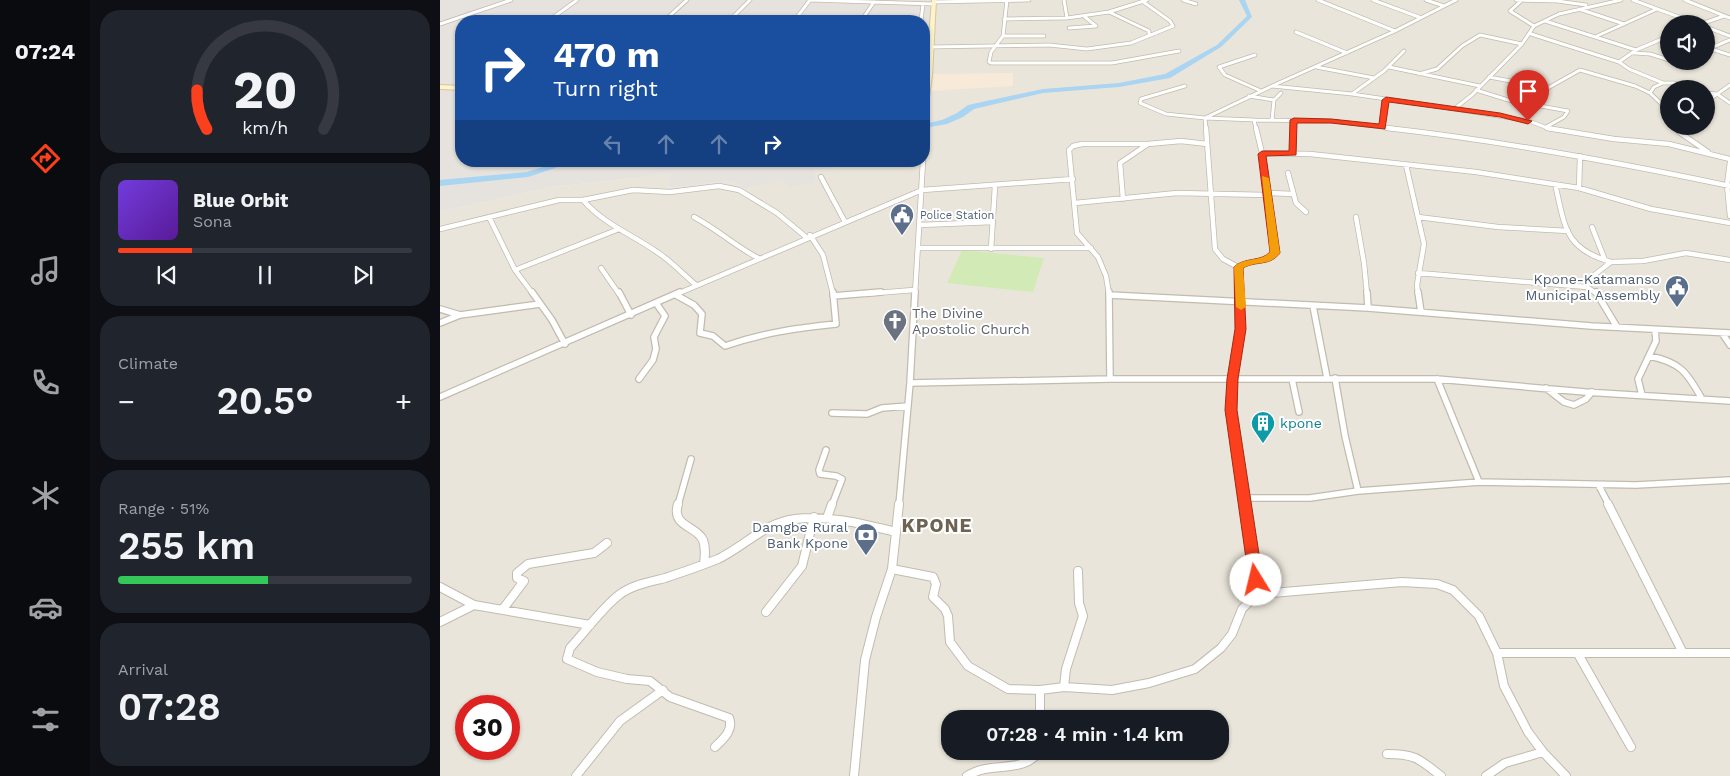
<!DOCTYPE html>
<meta charset="utf-8">
<style>
body{margin:0;font-family:"Work Sans",sans-serif;background:#20242c;color:#f1f3f6;height:100vh;display:flex;flex-direction:column;font-size:19px;white-space:nowrap}
*{box-sizing:border-box;margin:0}
p{font-size:16px;color:#9ea1a6}
.icon{flex:none;width:28px;height:28px;fill:none;stroke:currentColor;stroke-width:2;stroke-linecap:round;stroke-linejoin:round}
.map{position:relative;flex:1;overflow:hidden}
.drawer{display:flex;flex-direction:column;gap:10px;padding:10px;background:#0d0f14;width:350px}
.drawer>*{flex:none}
.guide{position:absolute;left:15px;top:15px;width:475px;height:152px;border-radius:20px;box-shadow:0 1px 4px #0004;background:#1a4fa0;color:#fff;overflow:hidden}
.controls{position:absolute;left:1220px;top:15px;display:grid;gap:10px}
.controls a{display:grid;place-items:center;width:55px;height:55px;border-radius:50%;background:#171b24;box-shadow:0 1px 4px #0004;font-size:25px}
.speed{position:absolute;left:15px;top:695px;display:flex;gap:10px;font-size:25px;font-weight:700;text-align:center}
.speed>*{display:grid;place-content:center;width:65px;height:65px;border-radius:50%;background:#171b24;box-shadow:0 1px 4px #0004;line-height:1}
.speed .limit{border:8px solid #d22;background:#fff;color:#111}
.pin{position:absolute;display:grid;place-items:center;width:42px;height:42px;color:#fff;margin:-51px -21px;border-radius:50% 50% 50% 0;rotate:-45deg;box-shadow:0 0 5px #0007}
.pin .icon{rotate:45deg}
.me{position:absolute;width:55px;margin:-28px;rotate:351deg;stroke-linejoin:round;filter:drop-shadow(0 0 4px #0008)}
.turn{display:flex;align-items:center;gap:18px;height:105px;padding:0 15px;font-size:22px}
.turn .icon{width:65px;height:65px;stroke-width:2.5}
.turn b{display:block;font-size:35px;line-height:42px}
.lanes{display:flex;align-items:center;height:48px;padding:0 15px;background:#0003;justify-content:center;gap:25px;direction:ltr}
.lanes .off{opacity:.35}
.big{font-size:38px;font-weight:600;line-height:1.1}
.drawer .tile{flex:1;display:flex;flex-direction:column;justify-content:center;gap:8px;min-width:0;padding:0 18px;border-radius:20px;background:#20242c}
.drawer .dial{align-items:center;gap:0}
.dial svg{height:130px;overflow:visible;fill:none;stroke:#363941;stroke-width:7;stroke-linecap:round;text-anchor:middle}
.dial text{fill:#f1f3f6;stroke:none}
.song{display:flex;align-items:center;gap:15px}
.cover{width:60px;height:60px;border-radius:8px;background:linear-gradient(135deg,hsl(260 70% 55%),hsl(270 70% 35%))}
.played{height:5px;border-radius:2px;background:linear-gradient(90deg,#fc3f1d 25%,#363941 25%)}
.keys{display:flex;justify-content:space-around;direction:ltr}
.heat{display:flex;justify-content:space-between;align-items:center;font-size:28px;direction:ltr}
.charge{height:8px;border-radius:4px;background:linear-gradient(90deg,#34c759 51%,#363941 0)}
.trip{position:absolute;left:501px;top:710px;width:288px;height:50px;border-radius:20px;background:#171b24;box-shadow:0 1px 4px #0004;font-weight:600;line-height:50px;text-align:center}
main{display:flex;flex:1;min-height:0}
.tab-bar{display:flex;flex-direction:column;width:90px;justify-content:space-around;align-items:center;background:#090b0e;color:#9ea1a6}
.tab-bar .icon{width:35px;height:35px}
.tab-bar .current{color:#fc3f1d}
.tab-bar b{font-size:22px;color:#f1f3f6}
.map>svg:first-child{display:block}
.residential{fill:#eae5da;fill-rule:evenodd}
.commercial{fill:#f7ead8}
.industrial{fill:#e6e2dd}
.green{fill:#d2eab5}
.lines{fill:none;stroke-linecap:round;stroke-linejoin:round}
.river{fill:#a9d4f2;fill-rule:evenodd}
.minor-far3-casing{stroke:#c2bbae;stroke-width:4.5}
.minor-far2-casing{stroke:#c2bbae;stroke-width:6}
.minor-far1-casing{stroke:#c2bbae;stroke-width:8}
.minor-casing{stroke:#c2bbae;stroke-width:10}
.secondary-casing{stroke:#d6c79b;stroke-width:2}
.minor-far3{stroke:#fff;stroke-width:3}
.minor-far2{stroke:#fff;stroke-width:4.5}
.minor-far1{stroke:#fff;stroke-width:5.5}
.minor{stroke:#fff;stroke-width:8}
.secondary{fill:#fff3cd;fill-rule:evenodd}
.route{fill:#fc3f1d;stroke:#a42913}
.slow{fill:#f59e0b}
.labels{text-anchor:middle;stroke-width:4;stroke-linejoin:round;paint-order:stroke}
.far-service-label{font-size:11px;fill:#4e5e75;stroke:#fff;text-anchor:start}
.service-label{font-size:14px;fill:#4e5e75;stroke:#fff;text-anchor:end}
.worship-label{font-size:14px;fill:#5b616d;stroke:#fff;text-anchor:start}
.culture-label{font-size:14px;fill:#0d838f;stroke:#fff;text-anchor:start}
.district-label{font-size:19px;font-weight:bold;letter-spacing:1px;fill:#6e6250;stroke:#fff}
</style>
<main>
<nav class="tab-bar">
<b>07:24</b>
<svg class="icon current" aria-label="directions" viewBox="0 0 24 24"><path d="M12 3l9 9-9 9-9-9zM9 14v-3h6M13 9l2 2-2 2"/></svg>
<svg class="icon" aria-label="music" viewBox="0 0 24 24"><path d="M9 18V5l10-2v13"/><circle cx="6" cy="18" r="3"/><circle cx="16" cy="16" r="3"/></svg>
<svg class="icon" aria-label="phone" viewBox="0 0 24 24"><path d="M5 4h4l2 5-3 2q2 4 5 5l2-3 5 2v4C11 20 4 13 5 4z"/></svg>
<svg class="icon" aria-label="climate" viewBox="0 0 24 24"><path d="M12 3v18M4 7l16 10M4 17L20 7"/></svg>
<svg class="icon" aria-label="car" viewBox="0 0 24 24"><path d="M5 17H2v-5l4-1 3-4h7l3 4 3 1v5h-3M9 17h6M6 11h13"/><circle cx="7" cy="17" r="2"/><circle cx="17" cy="17" r="2"/></svg>
<svg class="icon" aria-label="filters" viewBox="0 0 24 24"><path d="M4 7h16M4 17h16"/><circle cx="9" cy="7" r="2"/><circle cx="15" cy="17" r="2"/></svg>
</nav>
<section class="drawer">
<div class="tile dial"><svg viewBox="0 0 100 80">
<path d="M14 69A42 42 0 1 1 86 69"/>
<path d="M14 69A42 42 0 0 1 8 45" stroke="#fc3f1d"/>
<text x="50" y="56" font-size="32" font-weight="700">20</text>
<text x="50" y="72" font-size="11">km/h</text>
</svg></div>
<div class="tile">
<div class="song"><i class="cover"></i><div><b>Blue Orbit</b><p>Sona</p></div></div>
<div class="played"></div>
<div class="keys"><svg class="icon" aria-label="previous" viewBox="0 0 24 24"><path d="M18 5L8 12l10 7zM5 5v14"/></svg><svg class="icon" aria-label="pause" viewBox="0 0 24 24"><path d="M8 5v14M16 5v14"/></svg><svg class="icon" aria-label="next" viewBox="0 0 24 24"><path d="M6 5l10 7-10 7zM19 5v14"/></svg></div>
</div>
<div class="tile"><p>Climate</p>
<div class="heat"><a>−</a><b class="big">20.5°</b><a>+</a></div>
</div>
<div class="tile"><p>Range · 51%</p><b class="big">255 km</b><div class="charge"></div></div>
<div class="tile"><p>Arrival</p><b class="big">07:28</b></div>
</section>
<div class="map">
<svg width="1290" height="776" viewBox="0 0 1290 776">
<rect width="100%" height="100%" fill="#f6f3ec"/>
<path class="residential" d="M493 0H1290V776H0V212L112 187 231 174 227 188 290 181 308 189 373 171 439 162 484 161V88ZM1229 24H1266V61H1229ZM1229 89H1266V126H1229ZM26 706H69V749H26ZM510 719H780V751H510Z"/>
<path class="commercial" d="M573 73V86L491 91 492 74Z"/>
<path class="industrial" d="M0 0H493L484 88V21H21V161H471L439 162 374 171 375 182 349 188 344 180 307 189 290 181 227 188 231 174 112 187 0 212Z"/>
<path class="green" d="M522 250 604 258 593 292 507 283Z"/>
<g class="lines">
<path class="river" d="M799 0H805L812 17 781 47 730 78 679 87 603 93 534 109 523 117 507 124 484 128V124L502 120 517 113 528 105 603 89 679 83 725 74 777 45 807 16Z
M122 161H136L88 177 0 186V180L87 172Z"/>
<g class="minor-far3-casing">
<path id="minor-far3" d="M369 0 494 4
M567 0 563 36 551 52 549 62 551 63H672L739 51
M624 0 627 18 669 12 709 31V35
M743 0 756 4
M878 0 955 31
M933 0 979 17
M986 0 1004 6
M1016 0 955 31 832 86 912 94 1014 109 1032 95 1082 44 1094 26 1119 14 1181 0
M1076 0 1117 1 1146 5
M1193 0 1258 24
M1245 0 1290 18
M1081 1 1070 11 1094 26
M494 2 589 0
M1139 9 1184 24
M669 12 707 0
M564 19 627 18
M108 21 137 0
M224 21 247 0
M289 21 310 0
M354 21 370 0
M421 21 434 2
M481 21 483 4
M1105 21 1196 50 1229 36
M0 24 71 0
M1261 24 1284 16
M1266 27 1290 36
M629 28 656 26 645 17
M856 32 907 53
M1091 34 1179 62 1196 50
M563 36H604
M1157 36 1217 9
M491 47 609 45 647 49 691 43 733 26 730 21 702 1
M1268 48 1290 55
M1266 50 1290 40
M1194 53 1210 54 1229 60
M815 55 779 67 785 75 821 91
M1233 61 1245 64 1250 61
M1179 62 1189 69 1223 83 1214 87 1210 93 1229 111
M876 67 934 78
M949 67 1040 86
M979 74 997 69 1022 46 1040 35 1082 44
M1049 77 1108 88 1140 70 1195 86 1210 93
M1223 83H1234L1250 89
M745 86 701 99 700 103 726 114 765 118 832 86
M1036 90 1068 100 1128 111 1124 117 1106 127
M1266 93 1277 94 1290 103
M912 94 944 71 964 51
M809 96 834 100 832 120
M834 100 841 93
M1266 102 1290 85
M1014 109 1089 121 1110 129
M814 120 891 121 958 129
M854 120V129
M1239 126V129
M942 127 945 99
M484 129 486 97
M766 129 765 118 814 120 816 129"/>
</g>
<g class="minor-far2-casing">
<path id="minor-far2" d="M766 128 775 249 783 259 798 267C810 259 825 264 835 253L822 153 816 128
M854 128V153
M947 128C1063 141 1176 162 1290 186
M1107 128 1174 139 1229 144 1290 159
M1239 128V132L1268 152
M484 130V128
M822 153 870 154 1036 172 1139 188 1211 209 1290 223
M1290 162 1287 185 1290 216
M966 165 984 244 977 285 978 294
M848 173 856 203 866 212
M381 177 404 220
M1115 184C1125 226 1124 249 1171 262
M1139 188 1140 156
M827 193 853 194
M683 199 680 163 708 144
M143 200C162 223 193 235 217 252 231 261 243 274 256 285
M635 203 737 193 827 195
M49 217 75 270 93 294
M254 217C277 229 295 246 318 258
M916 217 924 263 927 294
M978 217 1058 227 1128 231
M480 225 553 222
M1152 227 1165 260
M0 229 119 200H143L193 190 230 192 279 186 299 190 337 213 366 237
M370 235 383 255 393 294
M478 248H651
M551 249 555 186
M798 267 799 294
M161 268 179 294
M75 270 179 229
M978 273 1147 287 1157 294
M1147 287 1149 279 1171 262 1203 261 1246 253 1290 260
M237 294 482 190 633 179
M424 294 474 290
M475 294 483 161
M669 294 666 276 658 257 637 233 629 150 633 146 642 144H708L741 141 767 144"/>
</g>
<g class="minor-far1-casing">
<path id="minor-far1" d="M92 292 112 320 125 344
M179 292 191 315
M669 292 670 379
M799 292 801 329 793 379 791 410 805 505
M927 292 928 308
M978 292 981 312
M1156 292 1177 327
M236 295 254 305 262 314 260 333 273 336 285 346C322 333 357 328 396 324L393 292
M669 295 928 308 1151 326 1290 333
M393 296 441 292
M873 306 887 378
M0 309 20 315 100 304
M0 323 20 315
M1282 333 1290 345
M1209 356C1240 362 1247 372 1262 399
M895 378 905 436 918 491 1040 482 1196 485 1290 480
M199 379 213 360 216 349 214 337 225 316 216 303
M852 379 859 412
M997 379 1039 482
M470 383 670 379H997L1145 392 1290 401
M1106 388 1124 402 1134 405 1146 399 1152 392
M1202 395 1198 379 1216 341 1215 330
M0 397 240 292
M392 413 427 414 442 408 468 406
M386 450 379 470 380 474 396 476 402 479 392 505
M1159 486 1169 505
M803 498H870L918 491
M238 505 251 459
M459 505 470 383 475 292"/>
</g>
<g class="minor-casing">
<path id="minor" d="M238 504C231 527 256 525 263 540 266 548 265 556 264 564
M805 504 816 581 822 589 832 593 962 582 997 584 1013 590 1039 616 1057 653 1064 686 1088 732 1103 752 1126 776
M1168 504 1243 653
M387 518 392 504
M452 569 493 577 496 584 493 597 505 609 508 616 510 642 528 666 568 689 600 690
M0 587 34 605 150 625
M63 609 84 581 77 578V573L88 564 154 553 167 543
M326 612 362 566 374 517
M0 622 34 605
M1057 653H1290
M1138 654 1191 747
M624 687 626 669 643 616 639 603 638 571
M600 719V690L624 687 672 690 709 683 755 669 781 648 792 634 802 609 822 589
M275 747C283 739 294 730 289 718L230 697 210 681 187 679 157 672 127 659 130 648C145 632 162 608 179 595 192 585 209 582 225 578 243 572 261 566 278 559 305 546 324 523 355 519 389 515 423 524 456 532
M947 754C976 754 979 759 1001 776
M136 776 180 721 223 690
M414 776 425 660 436 617 452 569 459 504
M527 776C553 760 582 775 600 751
M1046 776 1065 763 1103 752"/>
</g>
<g class="secondary-casing">
<path id="secondary" d="M492 0H496L492 76 489 97 484 99Z
M0 85 21 86V90L0 89Z"/>
</g>
<use href="#minor-far3" class="minor-far3"/>
<use href="#minor-far2" class="minor-far2"/>
<use href="#minor-far1" class="minor-far1"/>
<use href="#minor" class="minor"/>
<use href="#secondary" class="secondary"/>
</g>
<path class="route" d="M946 97 1060 113 1092 121 1088 124 1060 117 949 102 945 129 891 123H857L856 155 826 156 840 253C829 267 817 260 803 268L806 329 798 379 797 410 823 580 821 585 816 586 811 585 809 580 785 410 787 379 795 329 794 267C804 257 821 262 830 252L818 154 822 151H849L850 120 854 118 891 119 939 124 942 100Z"/>
<path class="slow" d="M822 176 829 178 840 253C829 267 817 260 803 268L806 307 801 310 796 307 794 267C804 257 821 262 830 252Z"/>
<defs>
<g id="civic-pin" transform="scale(1.25)"><path d="M0 17L-7.5 6A9.5 9.5 0 1 1 7.5 6Z" fill="#5c6f8a" stroke="#fff"/><path d="M-.6-6.5H3V-4.5H.6V-3L4-1V1h2V6H-6V1h2V-1L-.6-3ZM-1.2 2.5V6h2.4V2.5Z" fill="#fff"/></g>
<g id="church-pin" transform="scale(1.25)"><path d="M0 17L-7.5 6A9.5 9.5 0 1 1 7.5 6Z" fill="#6b7280" stroke="#fff"/><path d="M-1.2-6h2.4v3.5h3.3v2.4h-3.3V6h-2.4V-.1h-3.3v-2.4h3.3Z" fill="#fff"/></g>
<g id="building-pin" transform="scale(1.25)"><path d="M0 17L-7.5 6A9.5 9.5 0 1 1 7.5 6Z" fill="#0f9aa8" stroke="#fff"/><path d="M-4-6H4V6H1V3H-1V6H-4ZM-2.5-4.3h1.7v1.8h-1.7ZM.8-4.3h1.7v1.8H.8ZM-2.5-1h1.7V.8h-1.7ZM.8-1h1.7V.8H.8Z" fill="#fff"/></g>
<g id="bank-pin" transform="scale(1.25)"><path d="M0 17L-7.5 6A9.5 9.5 0 1 1 7.5 6Z" fill="#5c6f8a" stroke="#fff"/><path d="M-6-4H6V4H-6ZM0-2.3a2.3 2.3 0 1 0 0 4.6a2.3 2.3 0 1 0 0-4.6Z" fill="#fff"/></g>
</defs>
<g fill-rule="evenodd">
<use href="#civic-pin" x="462" y="215"/>
<use href="#civic-pin" x="1237" y="287"/>
<use href="#church-pin" x="455" y="321"/>
<use href="#building-pin" x="823" y="423"/>
<use href="#bank-pin" x="426" y="535"/>
</g>
<g class="labels">
<g class="far-service-label">
<text x="480" y="219">Police Station</text>
</g>
<g class="service-label">
<text x="1220" y="284">Kpone-Katamanso<tspan x="1220" dy="16">Municipal Assembly</tspan></text>
<text x="408" y="532">Damgbe Rural<tspan x="408" dy="16">Bank Kpone</tspan></text>
</g>
<g class="worship-label">
<text x="472" y="318">The Divine<tspan x="472" dy="16">Apostolic Church</tspan></text>
</g>
<g class="culture-label">
<text x="840" y="428">kpone</text>
</g>
<g class="district-label">
<text x="497" y="532">KPONE</text>
</g>
</g>
</svg>
<div class="controls">
<a><svg class="icon" aria-label="sound" viewBox="0 0 24 24"><path d="M4 9h4l5-4v14l-5-4H4zM17 9q2 3 0 6"/></svg></a>
<a><svg class="icon" aria-label="search" viewBox="0 0 24 24"><circle cx="10" cy="10" r="6"/><path d="M15 15l6 6"/></svg></a>
</div>
<div class="speed"><div class="limit">30</div></div>
<div class="pin" style="left:1088px;top:121px;background:#d93025"><svg class="icon" aria-label="arrive" viewBox="0 0 24 24"><path d="M6 21V4h12l-3 4 3 4H6"/></svg></div>
<svg class="me" style="left:816px;top:580px" viewBox="-20 -20 40 40"><circle r="19" fill="#fff"/><path d="M0-13L10 11 0 6-10 11z" fill="#fc3f1d"/></svg>
<div class="trip">07:28 · 4 min · 1.4 km</div>
<div class="guide">
<div class="turn"><svg class="icon" aria-label="right" viewBox="0 0 24 24"><path d="M7 20v-9h11M14 6l5 5-5 5"/></svg><div><b>470 m</b>Turn right</div></div>
<div class="lanes"><svg class="icon off" aria-label="left" viewBox="0 0 24 24"><path d="M17 20v-9H6M10 6l-5 5 5 5"/></svg><svg class="icon off" aria-label="ahead" viewBox="0 0 24 24"><path d="M12 20V5M6 11l6-6 6 6"/></svg><svg class="icon off" aria-label="ahead" viewBox="0 0 24 24"><path d="M12 20V5M6 11l6-6 6 6"/></svg><svg class="icon" aria-label="right" viewBox="0 0 24 24"><path d="M7 20v-9h11M14 6l5 5-5 5"/></svg></div>
</div>
</div>
</main>
